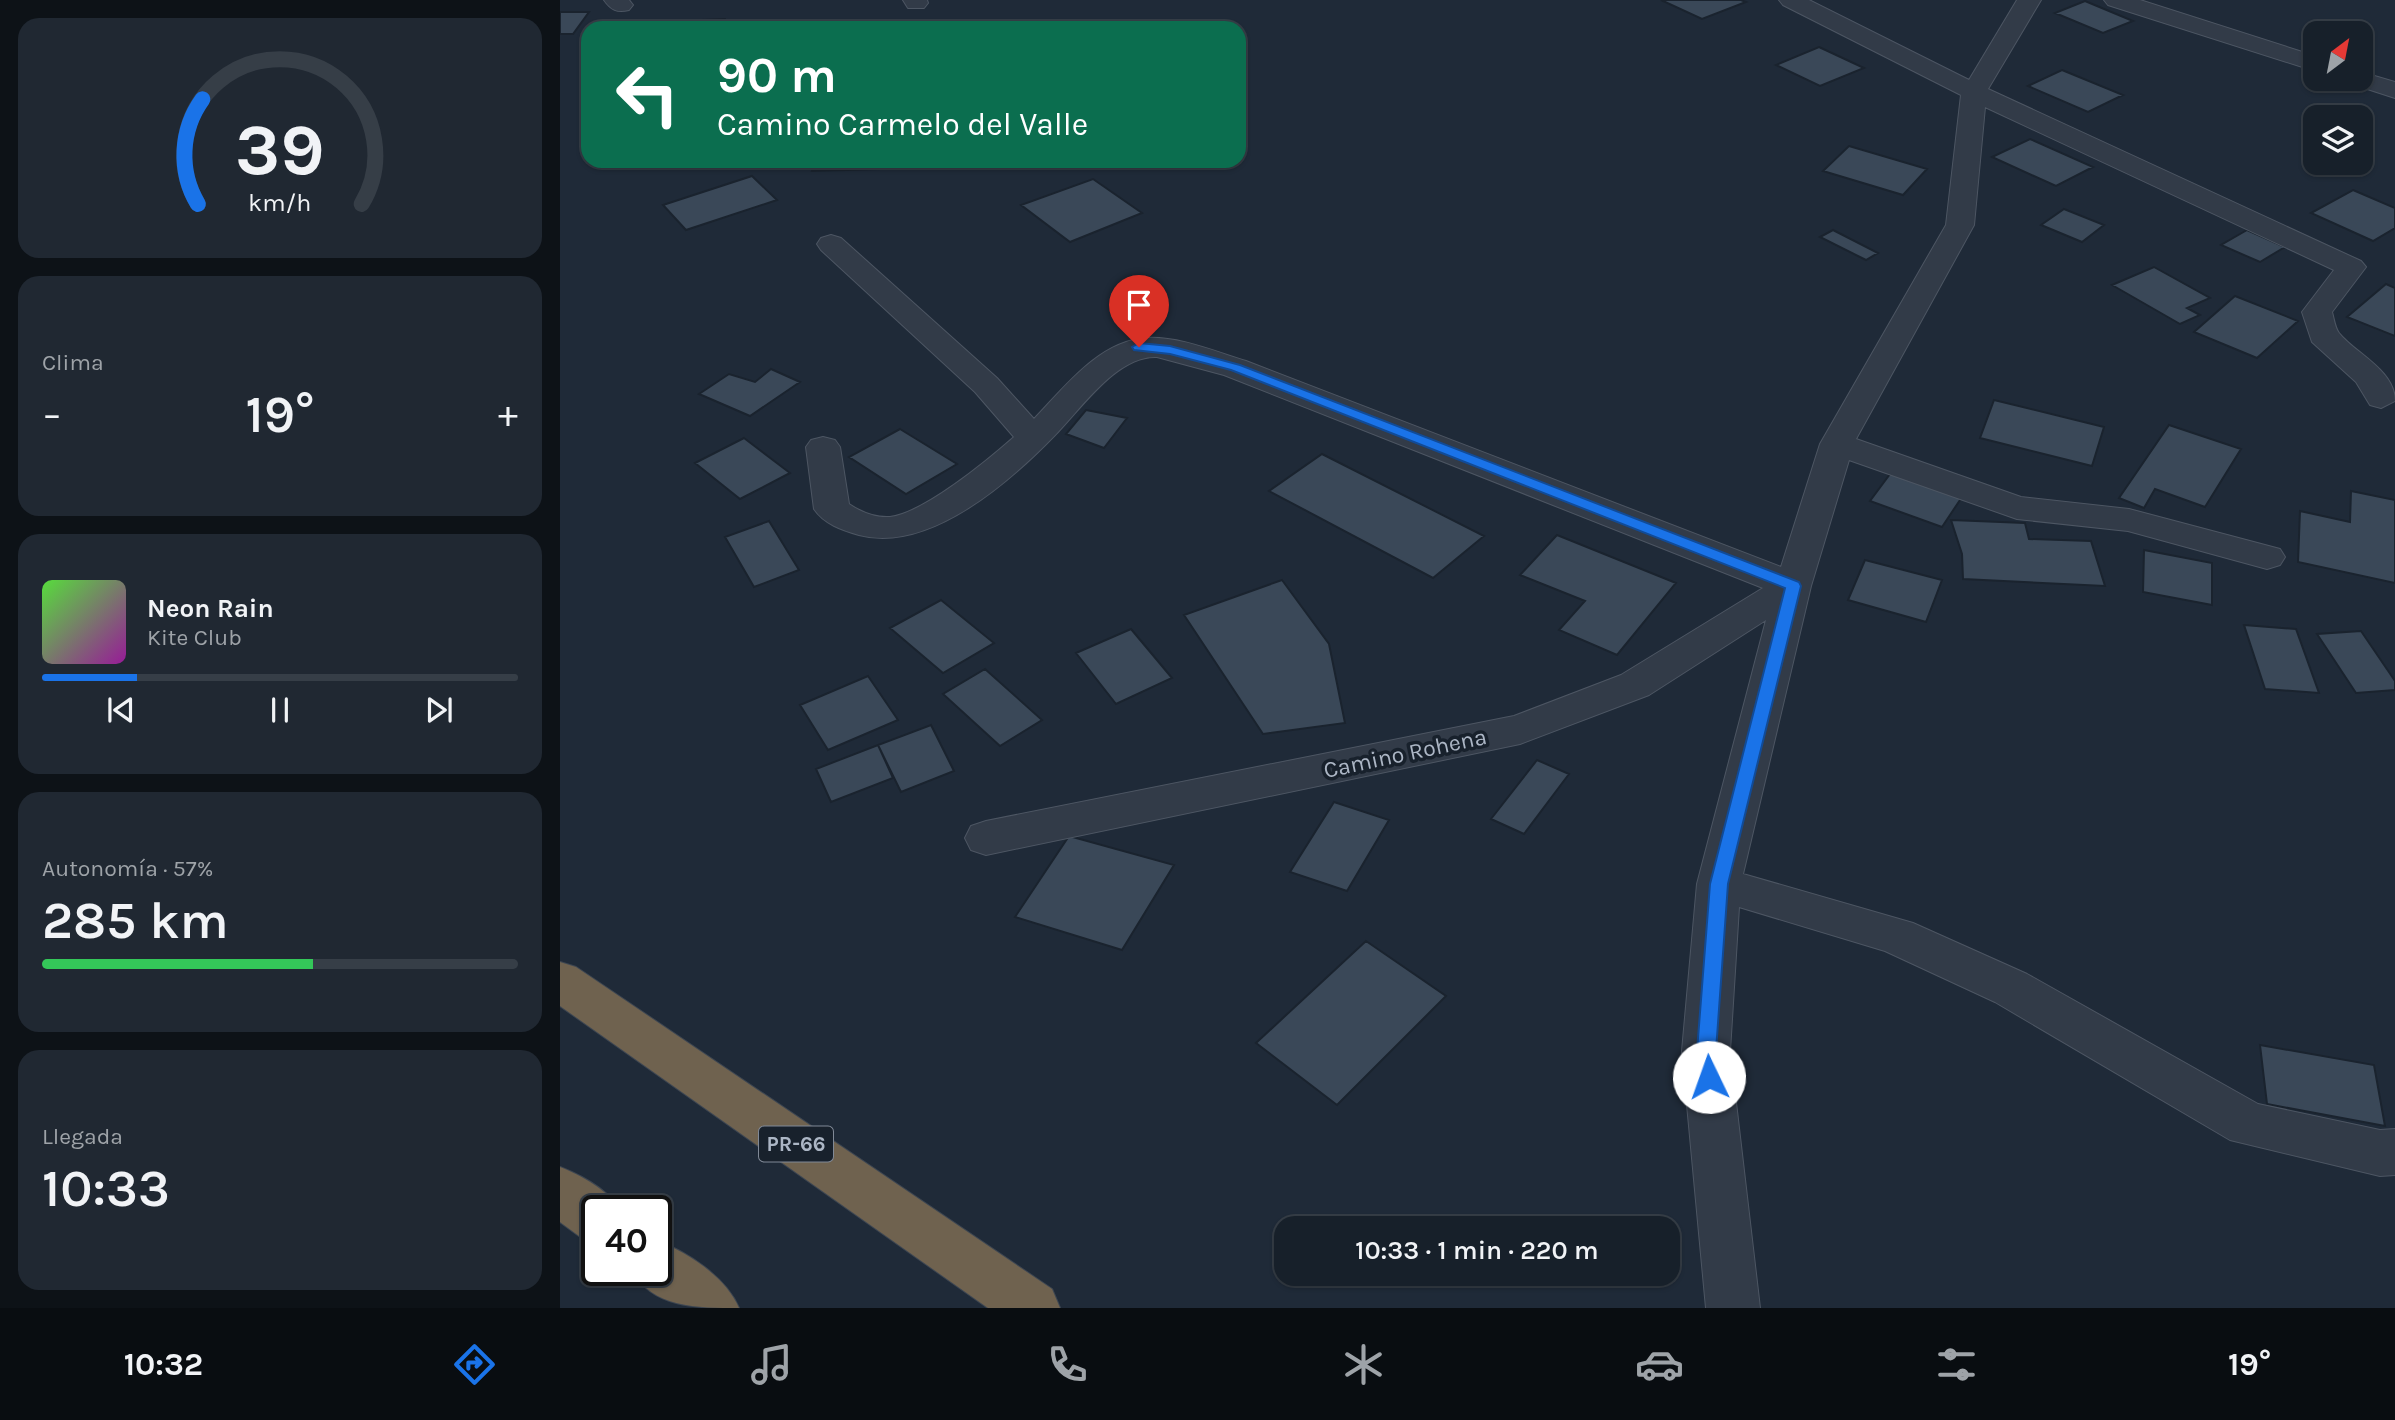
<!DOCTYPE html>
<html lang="es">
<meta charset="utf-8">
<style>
body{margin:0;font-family:Karla,sans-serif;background:#202832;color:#f1f3f6;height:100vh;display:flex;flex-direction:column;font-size:26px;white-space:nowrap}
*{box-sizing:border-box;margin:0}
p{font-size:23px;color:#9ea3a8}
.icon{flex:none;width:38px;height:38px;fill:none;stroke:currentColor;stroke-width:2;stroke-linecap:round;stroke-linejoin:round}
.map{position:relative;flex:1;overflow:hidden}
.sheet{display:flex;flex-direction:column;gap:18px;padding:18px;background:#0d1217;width:560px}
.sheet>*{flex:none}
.banner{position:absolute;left:21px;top:21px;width:665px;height:147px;border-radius:21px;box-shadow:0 2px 5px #0004,0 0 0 2px #363e47;background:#0b6e4f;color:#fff;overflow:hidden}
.needle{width:46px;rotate:32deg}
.tools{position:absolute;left:1743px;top:21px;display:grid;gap:14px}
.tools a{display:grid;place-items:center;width:70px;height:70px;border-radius:14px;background:#17202a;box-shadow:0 2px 5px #0004,0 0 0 2px #363e47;font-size:35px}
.speed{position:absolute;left:21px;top:1195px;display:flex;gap:14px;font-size:35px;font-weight:700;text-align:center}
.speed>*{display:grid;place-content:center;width:91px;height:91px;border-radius:50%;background:#17202a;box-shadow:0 2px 5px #0004,0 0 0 2px #363e47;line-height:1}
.speed .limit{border:4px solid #111;border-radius:10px;background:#fff;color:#111}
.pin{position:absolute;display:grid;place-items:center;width:60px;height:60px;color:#fff;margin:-72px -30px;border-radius:50% 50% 50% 0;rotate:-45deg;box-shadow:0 0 7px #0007}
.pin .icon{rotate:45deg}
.me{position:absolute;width:77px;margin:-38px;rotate:357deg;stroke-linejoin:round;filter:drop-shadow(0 0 5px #0008)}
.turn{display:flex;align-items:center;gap:24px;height:147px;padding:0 21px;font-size:32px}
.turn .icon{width:91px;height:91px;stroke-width:2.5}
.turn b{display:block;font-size:49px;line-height:60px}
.big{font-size:52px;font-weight:600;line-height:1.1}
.sheet .widget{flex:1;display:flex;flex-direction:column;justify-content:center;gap:10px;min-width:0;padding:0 24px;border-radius:21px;background:#202832}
.sheet .dial{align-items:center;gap:0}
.dial svg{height:182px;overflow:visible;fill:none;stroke:#363e47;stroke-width:7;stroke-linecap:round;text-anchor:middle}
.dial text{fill:#f1f3f6;stroke:none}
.song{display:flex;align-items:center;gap:21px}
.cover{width:84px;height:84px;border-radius:10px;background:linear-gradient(135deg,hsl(110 70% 55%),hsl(300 70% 35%))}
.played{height:7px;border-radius:4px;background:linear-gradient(90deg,#1a73e8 20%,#363e47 20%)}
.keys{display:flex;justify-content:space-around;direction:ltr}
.heat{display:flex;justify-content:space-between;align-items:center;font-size:38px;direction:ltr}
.charge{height:10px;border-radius:5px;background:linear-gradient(90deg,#34c759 57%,#363e47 0)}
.trip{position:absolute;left:714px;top:1216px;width:406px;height:70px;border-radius:21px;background:#17202a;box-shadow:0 2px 5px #0004,0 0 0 2px #363e47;font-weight:600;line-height:70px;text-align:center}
.tabs{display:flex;height:112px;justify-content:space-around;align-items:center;background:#090d11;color:#9ea3a8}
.tabs .icon{width:49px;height:49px}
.tabs .active{color:#1a73e8}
.tabs b{font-size:32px;color:#f1f3f6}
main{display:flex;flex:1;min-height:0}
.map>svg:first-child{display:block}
.building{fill:#3a4858;stroke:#1a232e;stroke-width:2}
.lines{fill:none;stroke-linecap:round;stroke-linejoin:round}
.minor-casing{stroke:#4d5663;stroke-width:2}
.highway-casing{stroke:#3d4652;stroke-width:2}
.minor{fill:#323b48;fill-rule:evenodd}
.highway{fill:#6f624f;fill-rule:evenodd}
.route{fill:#1a73e8;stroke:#114b97;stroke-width:2}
.labels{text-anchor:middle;stroke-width:7;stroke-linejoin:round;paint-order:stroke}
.shield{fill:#18212c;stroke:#808997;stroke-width:2}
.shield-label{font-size:21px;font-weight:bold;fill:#acb6c5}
.street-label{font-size:23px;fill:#acb6c5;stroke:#18212c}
</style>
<main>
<section class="sheet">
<div class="widget dial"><svg viewBox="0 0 100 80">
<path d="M14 69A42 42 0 1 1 86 69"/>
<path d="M14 69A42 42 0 0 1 16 23" stroke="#1a73e8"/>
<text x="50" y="56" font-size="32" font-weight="700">39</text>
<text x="50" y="72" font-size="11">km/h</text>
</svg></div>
<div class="widget"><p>Clima</p>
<div class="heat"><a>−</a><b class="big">19°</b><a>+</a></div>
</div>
<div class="widget">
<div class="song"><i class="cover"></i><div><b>Neon Rain</b><p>Kite Club</p></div></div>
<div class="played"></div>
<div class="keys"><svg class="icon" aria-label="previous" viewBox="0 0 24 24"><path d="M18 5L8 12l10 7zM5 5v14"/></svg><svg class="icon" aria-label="pause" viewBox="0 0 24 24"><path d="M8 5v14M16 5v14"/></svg><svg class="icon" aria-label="next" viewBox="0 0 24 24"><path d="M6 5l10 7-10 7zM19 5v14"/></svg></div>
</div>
<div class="widget"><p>Autonomía · 57%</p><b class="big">285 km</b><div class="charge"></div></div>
<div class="widget"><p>Llegada</p><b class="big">10:33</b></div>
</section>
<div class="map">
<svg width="1835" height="1308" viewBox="0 0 1835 1308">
<rect width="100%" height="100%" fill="#1f2a38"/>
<path class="building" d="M1101 0H1181L1186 2 1142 19Z
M1525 1 1573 21 1543 33 1495 13Z
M0 12H29L13 34H0Z
M165 19 169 28H116L142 20Z
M1259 47 1304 68 1260 86 1216 65Z
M1502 70 1563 95 1528 112 1468 86Z
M1470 139 1533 167 1496 186 1432 157Z
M1289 146 1367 169 1343 195 1263 171Z
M256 161H323L320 169 252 171Z
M192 176 217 200 126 230 103 205Z
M533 179 582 213 510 242 461 205Z
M1793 190 1835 208V228L1813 241 1751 213Z
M1504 209 1544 225 1522 242 1481 225Z
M1273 230 1318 253 1306 260 1260 237Z
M1687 230 1725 247 1700 262 1661 245Z
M1594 267 1650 298 1627 308 1640 315 1620 324 1552 285Z
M1826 284 1835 288V336L1787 317Z
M1675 296 1738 321 1697 358 1634 332Z
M211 369 240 382 190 416 139 394 169 374 195 382Z
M1434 400 1544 427 1532 466 1420 438Z
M526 410 567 418 544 448 506 434Z
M1609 425 1681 449 1645 507 1595 489 1584 508 1559 498Z
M340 429 397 464 346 494 289 457Z
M184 438 230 473 180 499 135 463Z
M762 454 924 536 873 578 709 491Z
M1333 470 1404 494 1382 527 1310 501Z
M1791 491 1835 500V583L1738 562 1740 511 1790 522Z
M1391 520 1465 523 1469 539 1531 541 1545 586 1403 579 1402 554Z
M209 521 239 570 194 587 165 537Z
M997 535 1116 583 1057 655 999 630 1025 601 960 575Z
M1584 550 1652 563V605L1583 592Z
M1305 560 1382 580 1366 622 1288 600Z
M722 580 769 644 785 723 703 734 624 615Z
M381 600 434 643 383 673 330 628Z
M1684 625 1736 629 1759 693 1705 689Z
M571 629 612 678 556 704 516 653Z
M1801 631 1835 681V690L1796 693 1757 634Z
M425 669 482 720 440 746 383 694Z
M308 676 338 720 268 750 240 705Z
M371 725 394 771 341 792 318 745Z
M318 745 333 778 271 802 256 769Z
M977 760 1009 774 964 834 931 819Z
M774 802 829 820 787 891 730 872Z
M509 836 614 865 562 950 455 917Z
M806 941 886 996 777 1105 696 1043Z
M1700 1045 1814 1065 1825 1126 1707 1104Z"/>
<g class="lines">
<g class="minor-casing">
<path id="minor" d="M44 0H69L73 5 69 10C57 13 51 10 44 0Z
M343 0H367L368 3 364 8H348Z
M1219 0H1249L1409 80 1457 0H1481L1428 89 1801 261 1806 267 1772 312C1774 319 1775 328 1779 333 1796 354 1835 370 1835 401L1821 408 1810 405 1796 382 1752 342 1742 312 1774 270 1425 107 1414 225 1296 439 1461 497 1569 509 1720 549 1725 557 1720 565 1707 569 1568 531 1457 519 1289 460 1251 586 1183 874 1353 923 1467 974 1698 1104 1820 1130 1835 1129V1175L1820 1176 1670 1140 1435 1002 1325 951 1179 907 1170 1051 1200 1308H1146L1122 1051 1137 884 1206 620 1089 695 960 744 426 855 411 850 405 838 411 826 426 821 954 716 1061 675 1203 588 664 375 597 357C558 355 523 406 498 432 453 479 370 554 299 535 282 530 264 524 254 509L246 447 251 440 263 437 275 440 280 447 289 504C301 512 315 518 330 517 364 513 428 460 454 437L415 392 261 250 257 244 261 238 271 235 281 238 437 378 474 419C504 388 539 341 586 338 619 336 656 352 686 361L1221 567 1260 444 1386 225 1401 95 1223 5Z
M1544 0H1580L1755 56V71L1548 5Z
M1801 72 1835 82V98L1792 84 1789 79H1801Z"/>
</g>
<g class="highway-casing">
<path id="highway" d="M0 962 16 967 492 1289 500 1308H428L0 1006Z
M0 1167C20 1175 50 1190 59 1211H37V1243L19 1236 0 1222Z
M96 1240C127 1252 166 1277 179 1308 137 1308 92 1308 72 1270H96Z"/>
</g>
<use href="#minor" class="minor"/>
<use href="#highway" class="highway"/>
</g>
<path class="route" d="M579 343 610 346 680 365 1239 582 1241 586 1168 884 1156 1051 1159 1077 1156 1083 1149 1086 1142 1083 1137 1051 1150 884 1225 588 671 370 610 354 574 350 572 347Z"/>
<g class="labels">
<rect class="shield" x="199" y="1126.5" width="74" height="35" rx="5"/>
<g class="shield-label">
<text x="236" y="1151">PR-66</text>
</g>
<g class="street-label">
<text transform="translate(845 753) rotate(-12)" y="8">Camino Rohena</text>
</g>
</g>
</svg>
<div class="tools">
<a><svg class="needle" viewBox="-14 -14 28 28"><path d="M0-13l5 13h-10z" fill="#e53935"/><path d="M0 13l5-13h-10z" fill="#9ea3a8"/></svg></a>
<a><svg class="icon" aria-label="layers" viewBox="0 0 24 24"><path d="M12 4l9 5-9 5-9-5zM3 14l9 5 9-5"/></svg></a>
</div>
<div class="speed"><div class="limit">40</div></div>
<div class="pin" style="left:579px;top:347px;background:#d93025"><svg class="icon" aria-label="arrive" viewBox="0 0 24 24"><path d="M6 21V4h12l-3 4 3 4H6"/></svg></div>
<svg class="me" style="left:1149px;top:1077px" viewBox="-20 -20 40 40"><circle r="19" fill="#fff"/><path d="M0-13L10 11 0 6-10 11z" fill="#1a73e8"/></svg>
<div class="trip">10:33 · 1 min · 220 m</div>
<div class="banner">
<div class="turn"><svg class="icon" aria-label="left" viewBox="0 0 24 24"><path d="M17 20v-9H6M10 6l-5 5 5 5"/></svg><div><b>90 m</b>Camino Carmelo del Valle</div></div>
</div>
</div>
</main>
<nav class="tabs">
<b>10:32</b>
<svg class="icon active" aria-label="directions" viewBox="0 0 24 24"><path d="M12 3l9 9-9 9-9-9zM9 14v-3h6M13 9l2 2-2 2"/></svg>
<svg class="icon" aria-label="music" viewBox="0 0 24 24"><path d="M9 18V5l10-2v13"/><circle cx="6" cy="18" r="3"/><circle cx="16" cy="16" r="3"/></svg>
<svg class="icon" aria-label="phone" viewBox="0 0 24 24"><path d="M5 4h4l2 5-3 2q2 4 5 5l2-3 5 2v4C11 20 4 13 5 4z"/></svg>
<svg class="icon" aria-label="climate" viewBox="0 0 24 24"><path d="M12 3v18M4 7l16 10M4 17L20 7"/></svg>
<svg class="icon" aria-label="car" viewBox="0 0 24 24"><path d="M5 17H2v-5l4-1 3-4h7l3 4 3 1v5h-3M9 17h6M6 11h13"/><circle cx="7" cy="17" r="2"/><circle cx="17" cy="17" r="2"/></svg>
<svg class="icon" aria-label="filters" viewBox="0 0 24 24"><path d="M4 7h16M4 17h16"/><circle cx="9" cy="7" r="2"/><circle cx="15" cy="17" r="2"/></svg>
<b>19°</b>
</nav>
